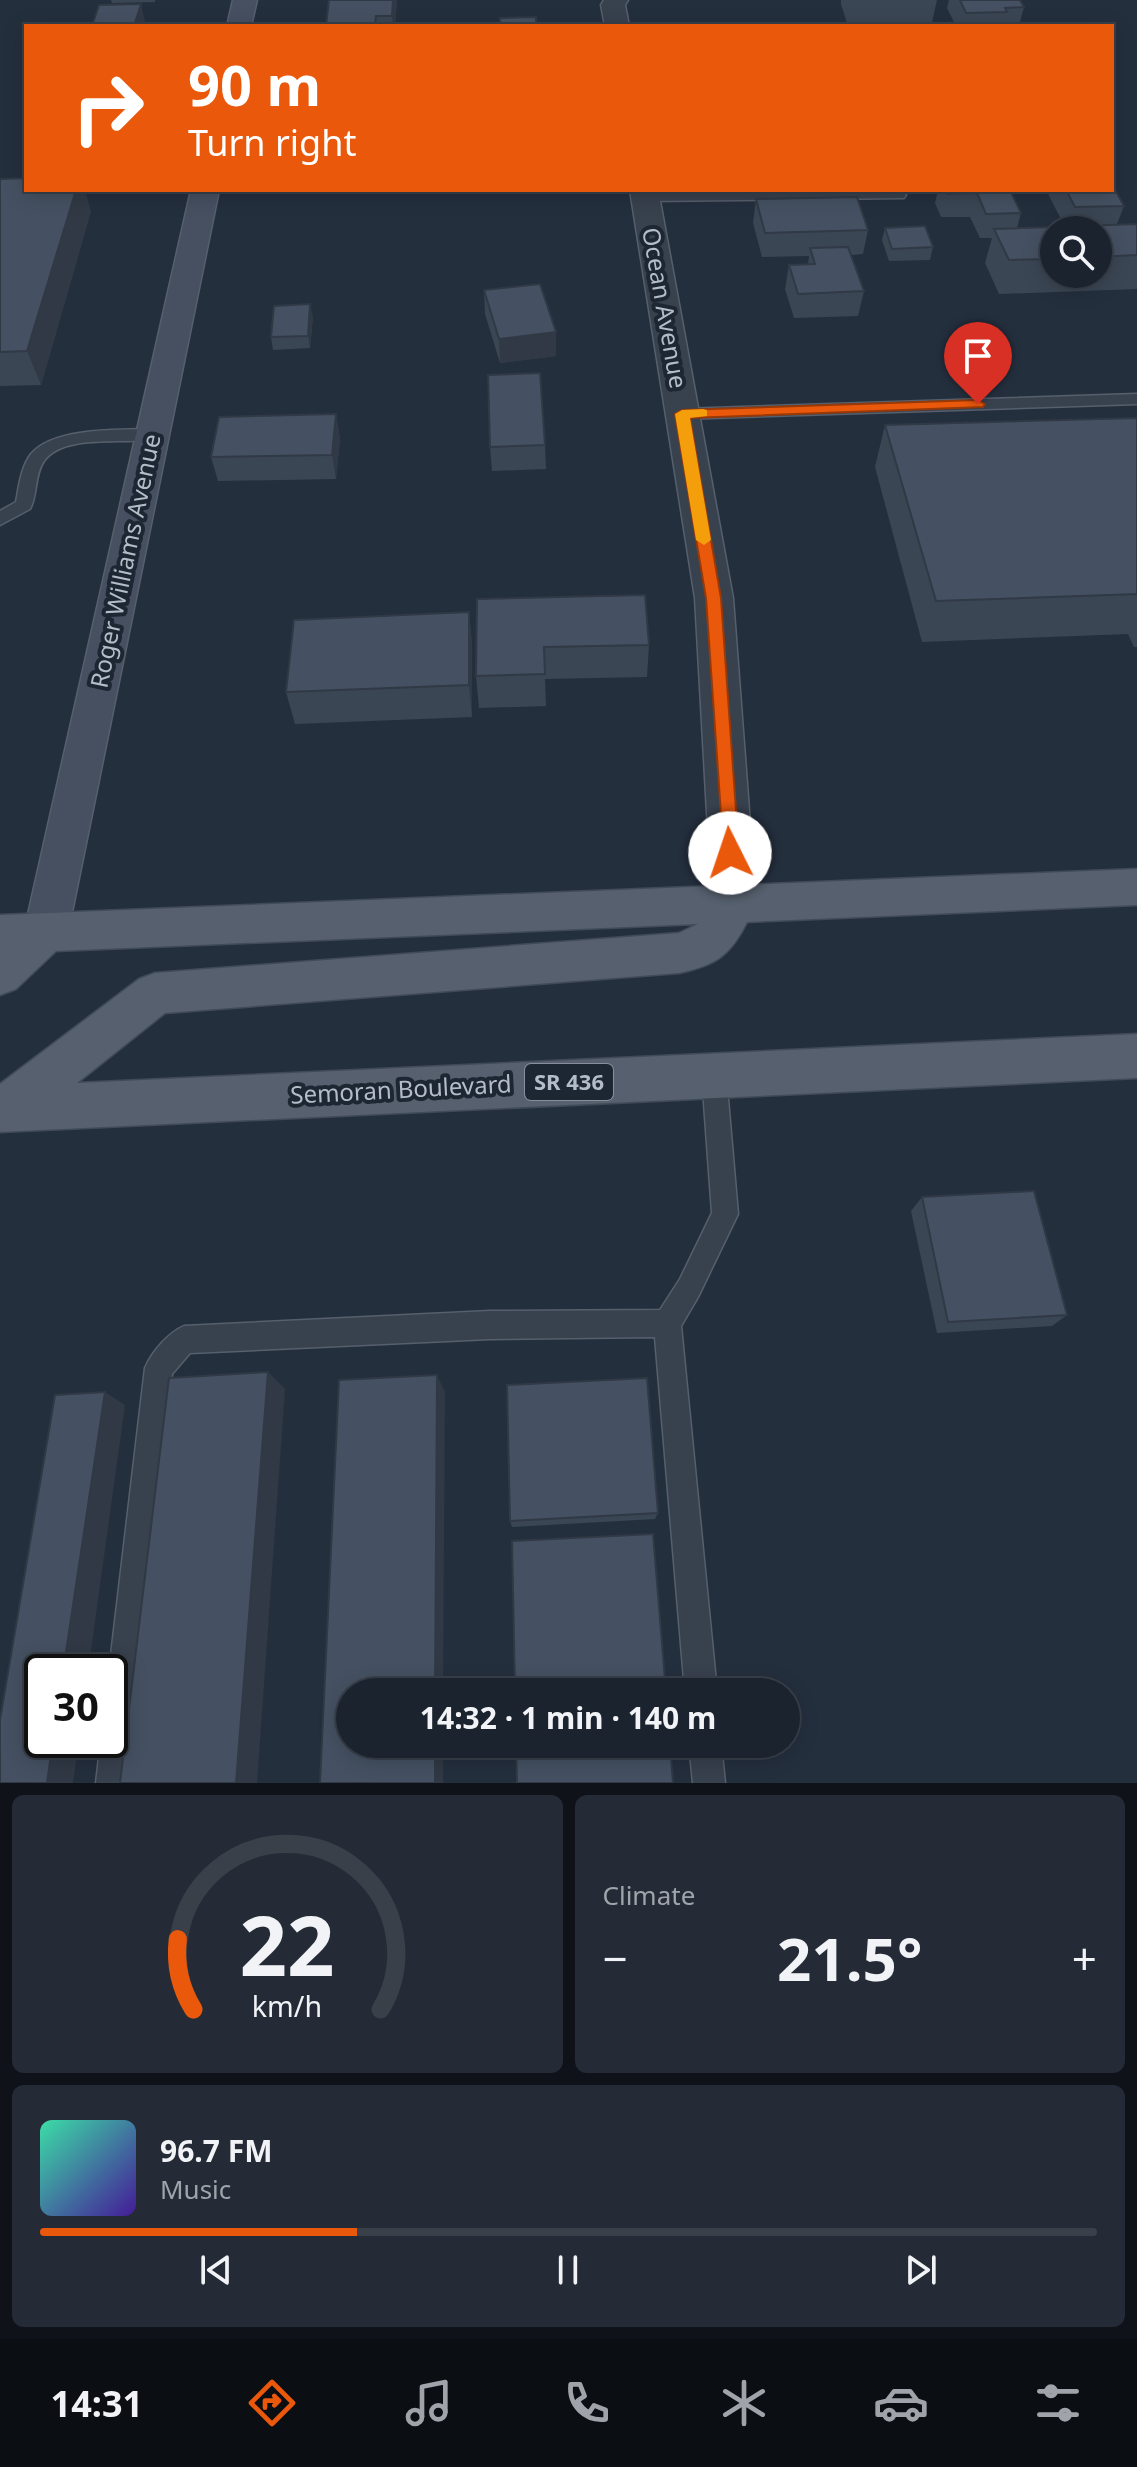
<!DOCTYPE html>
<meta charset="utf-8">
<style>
body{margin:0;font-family:"Noto Sans",sans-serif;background:#242b36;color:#f1f3f6;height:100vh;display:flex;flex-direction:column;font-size:30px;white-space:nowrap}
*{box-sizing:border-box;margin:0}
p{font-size:26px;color:#a0a4aa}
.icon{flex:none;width:44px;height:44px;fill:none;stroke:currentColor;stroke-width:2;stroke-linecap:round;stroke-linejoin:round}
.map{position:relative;height:1783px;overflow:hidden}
.side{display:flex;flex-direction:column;gap:12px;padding:12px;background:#0f1319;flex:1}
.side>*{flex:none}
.banner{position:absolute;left:24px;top:24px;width:1090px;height:168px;border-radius:0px;box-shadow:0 4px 20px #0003,0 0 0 2px #39404a;background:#ea580c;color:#fff;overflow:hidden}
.tools{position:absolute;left:1040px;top:216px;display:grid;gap:16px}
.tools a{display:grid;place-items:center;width:72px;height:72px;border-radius:50%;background:#1b232e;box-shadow:0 4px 20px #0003,0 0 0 2px #39404a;font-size:40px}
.speed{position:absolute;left:24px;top:1654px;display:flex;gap:16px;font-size:40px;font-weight:700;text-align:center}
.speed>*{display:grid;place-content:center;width:104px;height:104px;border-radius:50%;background:#1b232e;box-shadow:0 4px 20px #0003,0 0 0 2px #39404a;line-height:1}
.speed .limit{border:4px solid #111;border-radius:12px;background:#fff;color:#111}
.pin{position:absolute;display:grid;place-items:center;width:68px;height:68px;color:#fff;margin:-82px -34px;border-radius:50% 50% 50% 0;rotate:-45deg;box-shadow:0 0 8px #0007}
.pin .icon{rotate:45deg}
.me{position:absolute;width:88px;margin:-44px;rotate:356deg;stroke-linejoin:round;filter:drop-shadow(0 0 6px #0008)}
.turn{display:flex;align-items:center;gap:28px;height:168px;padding:0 32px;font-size:36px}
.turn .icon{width:104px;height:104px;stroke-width:2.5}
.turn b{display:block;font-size:56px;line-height:68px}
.big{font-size:60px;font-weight:700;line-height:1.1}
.side .tile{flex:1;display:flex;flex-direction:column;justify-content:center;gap:12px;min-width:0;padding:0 28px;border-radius:12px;background:#242b36}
.side .dial{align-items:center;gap:0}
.dial svg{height:208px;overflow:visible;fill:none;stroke:#39404a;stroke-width:7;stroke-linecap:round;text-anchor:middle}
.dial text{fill:#f1f3f6;stroke:none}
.song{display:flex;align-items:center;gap:24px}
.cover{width:96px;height:96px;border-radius:12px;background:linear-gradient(135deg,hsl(160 70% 55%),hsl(260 70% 35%))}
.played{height:8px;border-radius:4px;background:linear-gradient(90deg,#ea580c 30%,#39404a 30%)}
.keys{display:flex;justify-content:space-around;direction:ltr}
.heat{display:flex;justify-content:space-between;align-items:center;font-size:44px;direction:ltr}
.side .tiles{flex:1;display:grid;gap:12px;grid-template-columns:1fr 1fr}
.tile:last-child{grid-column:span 2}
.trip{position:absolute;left:336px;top:1678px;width:464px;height:80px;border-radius:40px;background:#1b232e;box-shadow:0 4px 20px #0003,0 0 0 2px #39404a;font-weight:700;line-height:80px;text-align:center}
.menu{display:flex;height:128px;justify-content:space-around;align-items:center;background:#0b0e12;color:#a0a4aa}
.menu .icon{width:56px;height:56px}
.menu .on{color:#ea580c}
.menu b{font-size:36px;color:#f1f3f6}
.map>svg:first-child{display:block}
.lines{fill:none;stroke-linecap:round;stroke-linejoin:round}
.lane-casing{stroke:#565f6c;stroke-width:3}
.street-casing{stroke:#565f6c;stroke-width:3}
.secondary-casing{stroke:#565f6c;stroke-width:3}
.primary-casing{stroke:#414a57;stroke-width:3}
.lane{fill:#38414e;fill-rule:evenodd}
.street{fill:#38414e;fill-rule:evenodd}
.secondary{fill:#465061;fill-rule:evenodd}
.primary{fill:#56606e;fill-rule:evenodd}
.wall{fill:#3b4654;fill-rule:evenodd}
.shaded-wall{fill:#303945}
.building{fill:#455162;stroke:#303945;stroke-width:2}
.route{fill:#ea580c;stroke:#983908;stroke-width:2}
.slow{fill:#f59e0b}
.labels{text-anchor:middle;stroke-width:8;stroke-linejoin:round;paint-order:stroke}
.shield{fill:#1d2633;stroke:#878f9c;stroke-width:2}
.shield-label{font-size:22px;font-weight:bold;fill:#b4bcc9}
.street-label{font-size:24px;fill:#b4bcc9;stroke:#1d2633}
</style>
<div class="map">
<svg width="1137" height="1783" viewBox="0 0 1137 1783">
<rect width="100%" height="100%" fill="#242f3e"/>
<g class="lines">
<g class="lane-casing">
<path id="lane" d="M899 191 906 195 904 198 646 201 639 197 646 193Z
M1137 394V404L682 419 674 414 682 409Z
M153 429 161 434 159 438C128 446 65 432 44 461 34 475 38 495 30 509L0 525V511L16 502C19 486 21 467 31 454 54 427 120 430 153 429Z
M714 1065 723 1068 726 1076 738 1214 698 1297 681 1326 717 1692H685L655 1337 490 1339 190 1353 172 1374 128 1783H96L101 1740H110L109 1672 145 1368C152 1352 168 1333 184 1326L490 1311 660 1310 680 1279 712 1213 702 1076 705 1068Z
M689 1744H721L725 1783H693Z"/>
</g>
<g class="street-casing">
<path id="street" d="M604 0H628L625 5 629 26H605L601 5Z
M630 190H658L733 598 756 903 750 916 734 922 718 916 712 903 695 598Z"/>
</g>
<g class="secondary-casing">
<path id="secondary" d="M233 0H257L251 26H227Z
M191 190H219L68 932 62 946 46 951 30 946 24 932Z"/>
</g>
<g class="primary-casing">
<path id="primary" d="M1137 869V905L747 922C730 956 716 965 679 973L165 1013 77 1083 1137 1034V1078L0 1132V1084L139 979 155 973 679 933 698 924 56 951 16 989 0 995V915Z"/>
</g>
<use href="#lane" class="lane"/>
<use href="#street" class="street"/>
<use href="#secondary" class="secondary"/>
<use href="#primary" class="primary"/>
</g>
<path class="wall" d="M111 0H155V2L112 3Z
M397 0 395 26H326Z
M841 0H937L932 22 847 23 841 4Z
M949 0H1020L1024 7 1019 26H956L947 8Z
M0 181 91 211 41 385 0 386Z
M938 190H1010L1021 213 1017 228 1065 227 1046 190H1112L1124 206 1117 224H1137V289L999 294 985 263 992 238H980L970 217H941L935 203ZM1054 230H1098V274H1054Z
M756 199 868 230 863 254 851 255 864 291 858 316 794 318 785 289 789 265 808 264 809 256 762 257 753 223Z
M885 228 933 247 930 260 889 261 882 240Z
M484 290 556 356 500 363 485 314Z
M313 317 310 348 273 350 271 337Z
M336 414 340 439 336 479 218 481 211 457Z
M1137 418V647H1134L1128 634 922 642 875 467 885 425Z
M545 445 546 469 492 471 490 447Z
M477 599 649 645 647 677 545 679 546 706 479 708 476 676Z
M469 612 472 645V717L295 724 286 692Z
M922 1197 1067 1315 1052 1326 937 1333 911 1211Z
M658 1513 655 1519 512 1527 510 1521Z"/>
<path class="shaded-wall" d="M393 0H397L395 26H393L392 16Z
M141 4 146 26H134Z
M76 190H85L91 211 41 385 27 351Z
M310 304 313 317 310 348 308 336Z
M556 332V356L500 363 499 339Z
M336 414 340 439 336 479 332 455Z
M469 612 472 645V717L469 685Z
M268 1372 285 1389 257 1783H236Z
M437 1375 445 1392 443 1692H435Z
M105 1392 125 1405 88 1672H63Z
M53 1740H79L73 1783H47Z
M435 1744H443V1783H435Z"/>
<path class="building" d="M329 0H393L392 16H376L375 25 326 26Z
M960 0H1020L1024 7 1005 8 1007 12 966 13Z
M141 4 134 26H92L99 5Z
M536 17V26H500V18Z
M26 178V190H76L27 351 0 352V181L1 179Z
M1112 184 1124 206 1075 207 1066 190H1112Z
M946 190H1010L1021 213 986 214 977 193 947 194Z
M857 197 868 230 765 233 756 199Z
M1137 224V255L1098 257V230H1054V259L1009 260 994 229Z
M925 226 933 247 892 249 885 228Z
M848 247 864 291 798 294 789 265 815 264 810 248Z
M540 284 556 332 499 339 484 290Z
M310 304 308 336 271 337 274 306Z
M540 373 545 445 490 447 488 375Z
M336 414 332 455 211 457 219 417Z
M1137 418V594L936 601 885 425Z
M645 595 649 645 544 647 545 674 476 676 477 599Z
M469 612V685L286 692 294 620Z
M1034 1191 1067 1315 948 1322 922 1197Z
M268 1372 236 1783H120L169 1378Z
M437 1375 435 1692H350V1744H435V1783H320L339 1380Z
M647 1378 658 1513 510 1521 507 1385Z
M105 1392 63 1672H42V1740H53L47 1783H0V1720L55 1395Z
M653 1534 666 1692H515L512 1541Z
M516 1744H670L673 1783H517Z"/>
<path class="route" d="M978 400 985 404 983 407 690 418 721 598 739 853 737 858H724L706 598 675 414 682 410Z"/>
<path class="slow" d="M703 409 707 410V416L690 418 711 540 704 545 696 540 675 414 682 410Z"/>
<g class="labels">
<rect class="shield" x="525" y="1064" width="88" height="36" rx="6"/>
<g class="shield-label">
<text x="569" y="1090">SR 436</text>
</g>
<g class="street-label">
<text transform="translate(664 308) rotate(80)" y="8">Ocean Avenue</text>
<text transform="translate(126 561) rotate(-78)" y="8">Roger Williams Avenue</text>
<text transform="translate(401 1090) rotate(-3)" y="8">Semoran Boulevard</text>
</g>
</g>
</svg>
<div class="tools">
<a><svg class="icon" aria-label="search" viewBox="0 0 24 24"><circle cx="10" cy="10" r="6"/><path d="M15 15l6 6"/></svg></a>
</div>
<div class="speed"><div class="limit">30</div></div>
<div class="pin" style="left:978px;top:404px;background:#d93025"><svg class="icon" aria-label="arrive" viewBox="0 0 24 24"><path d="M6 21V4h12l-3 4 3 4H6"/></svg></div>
<svg class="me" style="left:730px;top:853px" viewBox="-20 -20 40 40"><circle r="19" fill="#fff"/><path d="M0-13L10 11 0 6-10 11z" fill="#ea580c"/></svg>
<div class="trip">14:32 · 1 min · 140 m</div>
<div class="banner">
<div class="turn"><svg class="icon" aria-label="right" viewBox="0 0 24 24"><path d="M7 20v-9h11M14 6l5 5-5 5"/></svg><div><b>90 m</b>Turn right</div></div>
</div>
</div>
<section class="side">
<div class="tiles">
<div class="tile dial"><svg viewBox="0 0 100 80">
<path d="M14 69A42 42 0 1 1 86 69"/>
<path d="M14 69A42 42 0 0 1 8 42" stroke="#ea580c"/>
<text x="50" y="56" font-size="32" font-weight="700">22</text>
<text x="50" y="72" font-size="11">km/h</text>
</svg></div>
<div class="tile"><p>Climate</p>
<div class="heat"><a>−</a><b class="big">21.5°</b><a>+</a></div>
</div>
<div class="tile">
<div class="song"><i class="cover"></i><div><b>96.7 FM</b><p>Music</p></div></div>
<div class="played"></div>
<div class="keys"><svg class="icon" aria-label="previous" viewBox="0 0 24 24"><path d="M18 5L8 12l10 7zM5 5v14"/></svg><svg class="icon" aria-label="pause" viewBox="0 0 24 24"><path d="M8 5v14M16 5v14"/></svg><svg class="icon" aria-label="next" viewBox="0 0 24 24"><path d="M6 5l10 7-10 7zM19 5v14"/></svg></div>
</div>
</div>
</section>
<nav class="menu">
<b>14:31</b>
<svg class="icon on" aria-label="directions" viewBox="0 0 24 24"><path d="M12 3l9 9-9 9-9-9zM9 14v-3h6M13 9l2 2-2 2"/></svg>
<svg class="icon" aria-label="music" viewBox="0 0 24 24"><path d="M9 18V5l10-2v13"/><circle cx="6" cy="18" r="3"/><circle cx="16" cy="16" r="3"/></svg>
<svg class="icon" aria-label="phone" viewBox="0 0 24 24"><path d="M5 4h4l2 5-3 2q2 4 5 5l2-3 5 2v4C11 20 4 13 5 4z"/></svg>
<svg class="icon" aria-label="climate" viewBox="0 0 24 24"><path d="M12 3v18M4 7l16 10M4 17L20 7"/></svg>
<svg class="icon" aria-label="car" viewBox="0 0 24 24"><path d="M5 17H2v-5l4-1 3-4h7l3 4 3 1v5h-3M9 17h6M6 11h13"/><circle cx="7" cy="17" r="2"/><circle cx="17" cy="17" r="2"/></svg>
<svg class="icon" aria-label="filters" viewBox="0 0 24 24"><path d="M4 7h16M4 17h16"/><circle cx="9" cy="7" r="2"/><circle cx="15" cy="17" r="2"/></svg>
</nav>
